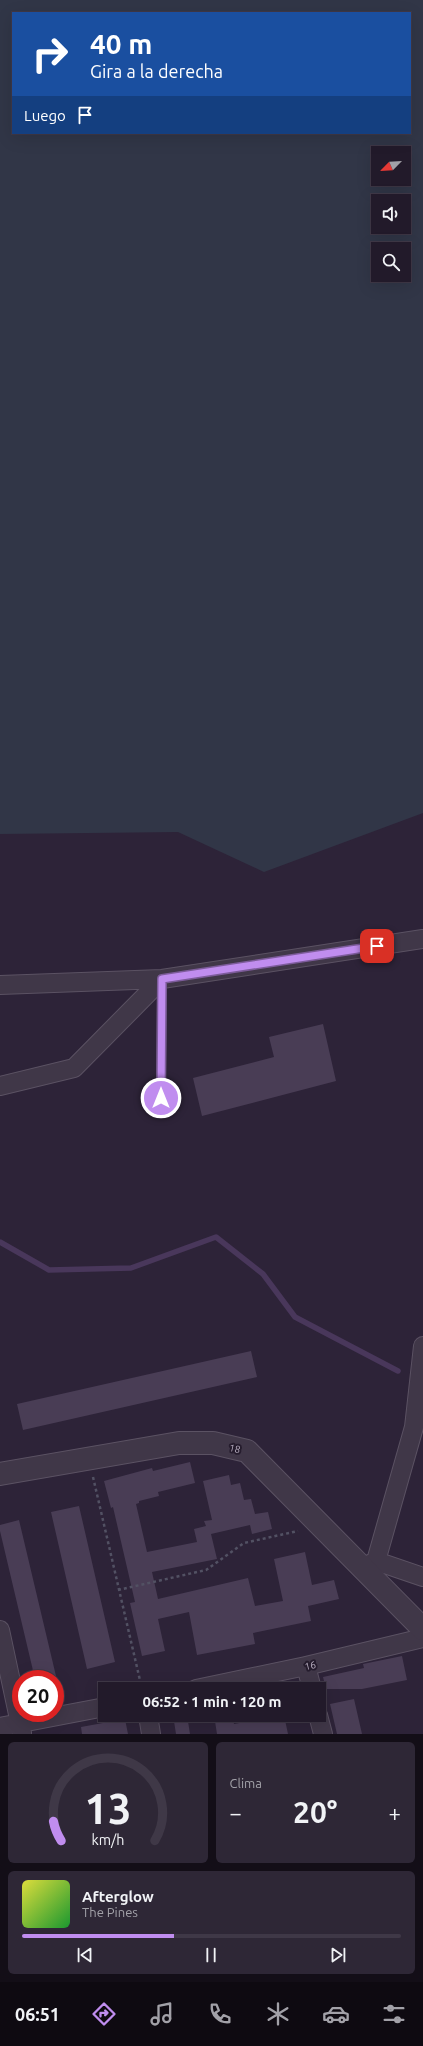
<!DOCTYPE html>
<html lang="es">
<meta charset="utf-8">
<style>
body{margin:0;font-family:Ubuntu,sans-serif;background:#2e2736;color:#f1f3f6;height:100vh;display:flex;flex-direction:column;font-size:15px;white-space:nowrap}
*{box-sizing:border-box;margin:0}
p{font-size:13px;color:#a2a1a8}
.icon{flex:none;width:22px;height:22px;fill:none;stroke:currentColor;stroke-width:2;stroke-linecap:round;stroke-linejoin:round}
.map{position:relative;height:1734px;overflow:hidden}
.sheet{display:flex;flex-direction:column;gap:8px;padding:8px;background:#130e17;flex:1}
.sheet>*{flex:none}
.banner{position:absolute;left:12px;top:12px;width:399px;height:122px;border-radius:0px;box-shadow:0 4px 16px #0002,0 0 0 1px #3f3847;background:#1a4fa0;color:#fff;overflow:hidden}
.needle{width:26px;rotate:246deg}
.buttons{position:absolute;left:371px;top:146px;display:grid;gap:8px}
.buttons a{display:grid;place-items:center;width:40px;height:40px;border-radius:0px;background:#221a2a;box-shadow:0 4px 16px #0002,0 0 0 1px #3f3847;font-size:20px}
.speed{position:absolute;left:12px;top:1670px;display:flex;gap:8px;font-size:20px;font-weight:700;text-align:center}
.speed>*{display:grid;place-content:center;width:52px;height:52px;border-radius:50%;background:#221a2a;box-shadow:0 4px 16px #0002,0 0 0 1px #3f3847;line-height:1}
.speed .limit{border:6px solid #d22;background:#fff;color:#111}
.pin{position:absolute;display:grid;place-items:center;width:34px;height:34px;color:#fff;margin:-17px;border-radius:8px;box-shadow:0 2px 6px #0006}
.me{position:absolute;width:44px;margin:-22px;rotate:0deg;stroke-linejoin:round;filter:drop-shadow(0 0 3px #0008)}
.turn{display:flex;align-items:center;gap:14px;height:84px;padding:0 12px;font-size:18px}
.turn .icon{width:52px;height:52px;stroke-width:2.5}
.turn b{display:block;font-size:28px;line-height:34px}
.then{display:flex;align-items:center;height:38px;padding:0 12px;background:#0003;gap:8px;font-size:15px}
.big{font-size:30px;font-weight:600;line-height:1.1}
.sheet .widget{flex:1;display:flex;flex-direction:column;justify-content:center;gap:6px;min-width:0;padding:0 14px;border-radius:6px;background:#2e2736}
.sheet .dial{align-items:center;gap:0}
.dial svg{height:104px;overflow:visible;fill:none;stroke:#3f3847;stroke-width:7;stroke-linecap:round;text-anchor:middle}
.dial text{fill:#f1f3f6;stroke:none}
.song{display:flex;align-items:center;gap:12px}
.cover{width:48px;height:48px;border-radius:6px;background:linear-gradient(135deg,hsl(60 70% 55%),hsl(130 70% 35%))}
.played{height:4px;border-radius:2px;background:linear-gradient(90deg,#c08def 40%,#3f3847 40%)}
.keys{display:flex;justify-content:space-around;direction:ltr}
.heat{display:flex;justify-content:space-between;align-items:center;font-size:22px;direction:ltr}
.sheet .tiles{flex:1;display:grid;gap:8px;grid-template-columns:1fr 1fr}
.widget:last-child{grid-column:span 2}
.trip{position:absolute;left:98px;top:1682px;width:228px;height:40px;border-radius:0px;background:#221a2a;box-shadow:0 4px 16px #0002,0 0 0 1px #3f3847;font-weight:600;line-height:40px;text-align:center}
.menu{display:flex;height:64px;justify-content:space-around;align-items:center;background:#0e0a11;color:#a2a1a8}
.menu .icon{width:28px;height:28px}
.menu .on{color:#c08def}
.menu b{font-size:18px;color:#f1f3f6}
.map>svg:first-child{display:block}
.green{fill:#313647;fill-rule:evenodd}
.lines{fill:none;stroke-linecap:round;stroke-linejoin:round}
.stream{stroke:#49375b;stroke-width:5.5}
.building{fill:#493d55}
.service-casing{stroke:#5b5263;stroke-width:10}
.minor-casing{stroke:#5b5263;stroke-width:20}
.tertiary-casing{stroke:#5b5263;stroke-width:24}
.path{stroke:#525163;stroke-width:2.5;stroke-dasharray:3 3;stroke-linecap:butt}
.service{stroke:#403748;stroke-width:9}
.minor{stroke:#403748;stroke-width:18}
.tertiary{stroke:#403748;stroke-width:22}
.route-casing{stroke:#7d5c9b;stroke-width:10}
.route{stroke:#c08def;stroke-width:7}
.labels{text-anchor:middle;stroke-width:4;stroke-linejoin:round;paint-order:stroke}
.street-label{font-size:10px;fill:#bcb2c4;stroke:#251c2d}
</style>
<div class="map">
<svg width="423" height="1734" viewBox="0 0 423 1734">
<rect width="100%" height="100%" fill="#2d2338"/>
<path class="green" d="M0 0H423V813L264 872 178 832 0 834ZM13 13H410V133H13ZM378 153H404V179H378ZM378 201H404V227H378ZM378 249H404V275H378Z"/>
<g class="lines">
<path class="stream" d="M0 1242 49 1270 131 1268 216 1237 263 1274 295 1317 398 1371"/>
</g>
<path class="building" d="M323 1024 336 1081 202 1116 193 1078 274 1057 269 1037Z
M251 1351 257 1377 23 1430 17 1404Z
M190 1462 195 1483 158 1492 159 1496 139 1501V1503L136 1504 147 1552 197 1542 194 1529 206 1526 204 1521 212 1520 203 1481 229 1475 231 1485 240 1483 244 1500 251 1499 255 1514 268 1512 272 1529 252 1534 250 1525 211 1534 217 1559 152 1572 158 1599 248 1578 255 1606 283 1601 274 1559 305 1552 312 1585 334 1580 339 1599 308 1606 311 1621 253 1633 255 1644 197 1655 189 1612 158 1619 165 1651 142 1656 130 1603 135 1602 113 1507 111 1508 104 1481 152 1468 153 1471Z
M79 1506 115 1662 87 1669 51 1512Z
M19 1520 56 1676 45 1679H35L0 1531V1525Z
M402 1656 407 1680 362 1689H326L323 1677 364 1668 363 1664Z
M354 1699 362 1734H337L330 1704Z
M173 1715H187L190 1734H176Z
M214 1715H232L234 1724 284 1715 288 1734H217Z
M125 1719 128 1734H82L81 1727Z"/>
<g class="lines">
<g class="service-casing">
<path id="service" d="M161 1098 162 980"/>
</g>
<g class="minor-casing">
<path id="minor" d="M0 985 162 979 423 939
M0 1086 74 1068 162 979
M376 1561 414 1427 423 1346
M366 1566 376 1561 423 1577
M0 1630 22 1733
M306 1666 312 1689
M196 1689 306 1666 423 1638
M148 1715 151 1734
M318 1715 323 1734
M0 1727 105 1707"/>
</g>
<g class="tertiary-casing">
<path id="tertiary" d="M0 1474 179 1443H213L247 1451 423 1629"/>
</g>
<path class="path" d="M93 1477 142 1689
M118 1590 206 1570 244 1543 298 1531"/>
<use href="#service" class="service"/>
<use href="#minor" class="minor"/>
<use href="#tertiary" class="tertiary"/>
</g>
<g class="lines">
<g class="route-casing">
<path id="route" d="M161 1098 162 979 377 946"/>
</g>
<use href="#route" class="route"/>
</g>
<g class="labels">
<g class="street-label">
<text transform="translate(235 1448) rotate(13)" y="4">18</text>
<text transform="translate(310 1665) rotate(-13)" y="4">16</text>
</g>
</g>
</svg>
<div class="buttons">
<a><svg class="needle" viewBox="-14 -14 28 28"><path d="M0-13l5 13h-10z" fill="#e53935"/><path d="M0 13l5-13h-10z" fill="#a2a1a8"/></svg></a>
<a><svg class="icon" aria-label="sound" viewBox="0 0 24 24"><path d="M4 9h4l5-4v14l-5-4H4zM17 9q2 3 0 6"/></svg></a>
<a><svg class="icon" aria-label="search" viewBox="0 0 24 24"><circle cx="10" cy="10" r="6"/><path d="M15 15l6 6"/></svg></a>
</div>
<div class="speed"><div class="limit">20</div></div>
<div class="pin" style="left:377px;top:946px;background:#d93025"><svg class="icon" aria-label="arrive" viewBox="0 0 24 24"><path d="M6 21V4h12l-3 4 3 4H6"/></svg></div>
<svg class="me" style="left:161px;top:1098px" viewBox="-20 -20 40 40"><circle r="17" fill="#c08def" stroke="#fff" stroke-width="3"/><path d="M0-11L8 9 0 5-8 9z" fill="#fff"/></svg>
<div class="trip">06:52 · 1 min · 120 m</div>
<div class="banner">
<div class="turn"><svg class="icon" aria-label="right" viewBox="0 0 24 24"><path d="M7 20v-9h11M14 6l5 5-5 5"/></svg><div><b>40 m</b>Gira a la derecha</div></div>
<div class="then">Luego<svg class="icon" aria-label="arrive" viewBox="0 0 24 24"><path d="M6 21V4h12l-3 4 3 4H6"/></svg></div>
</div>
</div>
<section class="sheet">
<div class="tiles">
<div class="widget dial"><svg viewBox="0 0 100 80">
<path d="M14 69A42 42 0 1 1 86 69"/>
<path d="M14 69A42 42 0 0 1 8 54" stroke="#c08def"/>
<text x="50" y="56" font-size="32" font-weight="700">13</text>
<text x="50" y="72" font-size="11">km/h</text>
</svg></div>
<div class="widget"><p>Clima</p>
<div class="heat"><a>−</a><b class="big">20°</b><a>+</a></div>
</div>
<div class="widget">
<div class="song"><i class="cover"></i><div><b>Afterglow</b><p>The Pines</p></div></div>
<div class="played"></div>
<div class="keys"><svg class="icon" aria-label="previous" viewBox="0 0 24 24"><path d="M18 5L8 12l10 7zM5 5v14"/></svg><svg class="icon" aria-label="pause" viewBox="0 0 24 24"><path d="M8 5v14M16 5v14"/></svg><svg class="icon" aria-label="next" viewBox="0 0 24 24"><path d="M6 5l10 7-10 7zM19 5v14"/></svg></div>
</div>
</div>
</section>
<nav class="menu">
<b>06:51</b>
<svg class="icon on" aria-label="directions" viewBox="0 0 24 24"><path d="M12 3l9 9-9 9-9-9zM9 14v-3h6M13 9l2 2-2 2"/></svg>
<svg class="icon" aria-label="music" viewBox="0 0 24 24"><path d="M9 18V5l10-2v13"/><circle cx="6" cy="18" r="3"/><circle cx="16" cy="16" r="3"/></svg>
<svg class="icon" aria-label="phone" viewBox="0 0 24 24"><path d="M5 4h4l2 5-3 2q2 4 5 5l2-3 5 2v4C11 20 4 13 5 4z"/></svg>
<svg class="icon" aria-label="climate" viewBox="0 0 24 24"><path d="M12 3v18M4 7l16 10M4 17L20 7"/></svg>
<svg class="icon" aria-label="car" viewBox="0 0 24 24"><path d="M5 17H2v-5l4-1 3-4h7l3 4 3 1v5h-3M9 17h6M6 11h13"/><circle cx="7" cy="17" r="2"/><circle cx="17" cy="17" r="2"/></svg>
<svg class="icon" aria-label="filters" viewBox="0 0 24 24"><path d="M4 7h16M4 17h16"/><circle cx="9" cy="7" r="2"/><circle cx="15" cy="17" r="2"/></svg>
</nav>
